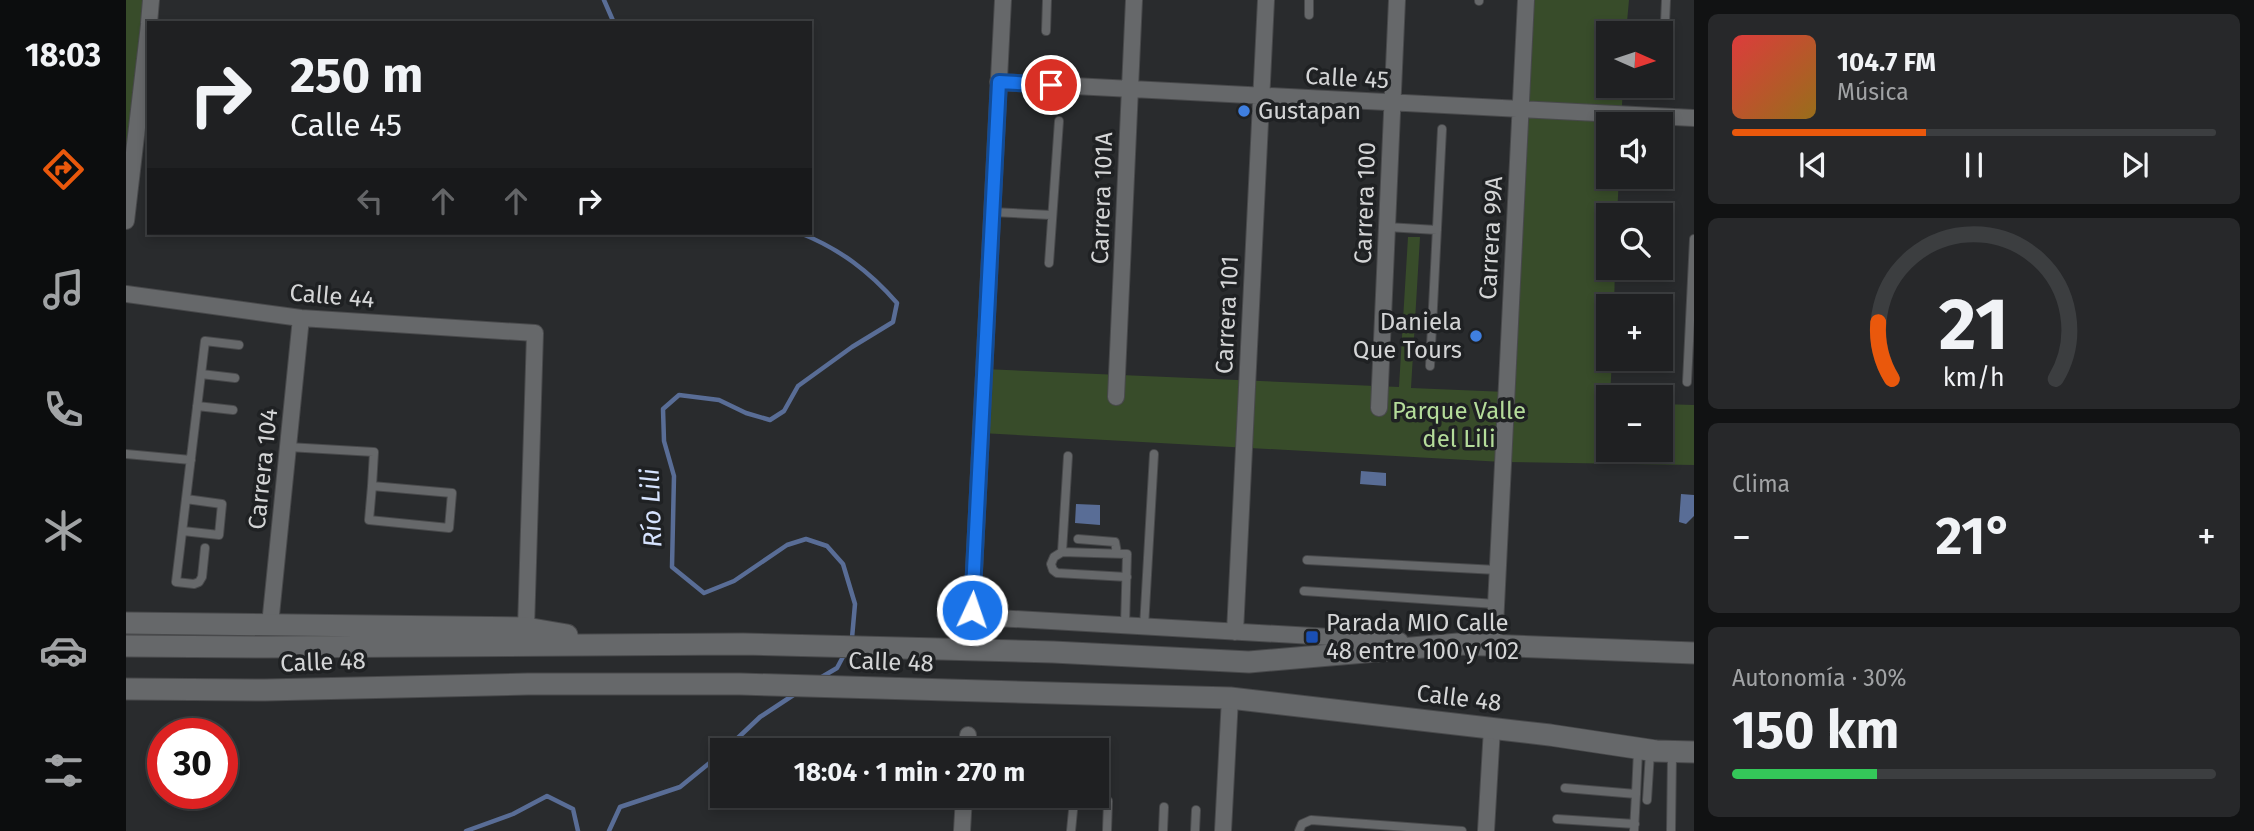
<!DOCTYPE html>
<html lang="es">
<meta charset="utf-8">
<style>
body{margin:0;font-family:"Fira Sans",sans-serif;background:#27282a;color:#f1f3f6;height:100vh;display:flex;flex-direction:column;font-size:26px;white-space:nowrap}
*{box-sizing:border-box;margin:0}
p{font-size:23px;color:#a1a3a5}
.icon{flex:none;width:38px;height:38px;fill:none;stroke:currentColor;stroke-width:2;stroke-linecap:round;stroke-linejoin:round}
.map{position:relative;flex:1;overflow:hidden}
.details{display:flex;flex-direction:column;gap:14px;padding:14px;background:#111213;width:560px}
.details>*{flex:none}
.top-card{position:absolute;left:21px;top:21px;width:665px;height:214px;border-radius:0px;box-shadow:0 4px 10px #0003,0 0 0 2px #3c3e40;background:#1f2022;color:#f1f3f6;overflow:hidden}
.needle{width:46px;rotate:93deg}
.fabs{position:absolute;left:1470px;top:21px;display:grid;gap:14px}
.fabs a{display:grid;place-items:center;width:77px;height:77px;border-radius:0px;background:#1f2022;box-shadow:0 4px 10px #0003,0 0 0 2px #3c3e40;font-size:35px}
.speed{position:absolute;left:21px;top:718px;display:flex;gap:14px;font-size:35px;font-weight:700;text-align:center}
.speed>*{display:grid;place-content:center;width:91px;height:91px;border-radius:50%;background:#1f2022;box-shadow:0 4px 10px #0003,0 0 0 2px #3c3e40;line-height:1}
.speed .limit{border:10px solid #d22;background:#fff;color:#111}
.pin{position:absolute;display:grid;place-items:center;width:60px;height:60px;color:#fff;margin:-30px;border:4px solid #fff;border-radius:50%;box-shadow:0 2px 7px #0007}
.me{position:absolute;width:77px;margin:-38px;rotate:3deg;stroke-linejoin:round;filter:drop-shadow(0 0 5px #0008)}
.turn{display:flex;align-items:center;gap:24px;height:147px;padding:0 28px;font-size:32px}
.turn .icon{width:91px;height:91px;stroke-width:2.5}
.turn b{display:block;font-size:49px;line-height:60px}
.lanes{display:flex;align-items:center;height:66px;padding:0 28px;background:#0003;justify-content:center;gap:35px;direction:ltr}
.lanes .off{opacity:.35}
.big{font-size:52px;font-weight:700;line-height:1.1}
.details .card{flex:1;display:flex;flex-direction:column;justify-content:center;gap:10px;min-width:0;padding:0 24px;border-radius:10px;background:#27282a}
.details .dial{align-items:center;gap:0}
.dial svg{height:182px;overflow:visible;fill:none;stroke:#3c3e40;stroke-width:7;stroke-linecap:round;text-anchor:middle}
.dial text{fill:#f1f3f6;stroke:none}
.song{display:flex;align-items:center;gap:21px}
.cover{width:84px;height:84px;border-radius:10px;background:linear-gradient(135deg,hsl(0 70% 55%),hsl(40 70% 35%))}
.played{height:7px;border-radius:4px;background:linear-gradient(90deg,#ea580c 40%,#3c3e40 40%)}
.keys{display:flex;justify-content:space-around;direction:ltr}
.heat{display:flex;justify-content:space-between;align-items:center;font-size:38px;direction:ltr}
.charge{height:10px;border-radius:5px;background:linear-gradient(90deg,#34c759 30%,#3c3e40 0)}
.trip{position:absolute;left:584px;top:738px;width:399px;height:70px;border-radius:0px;background:#1f2022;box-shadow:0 4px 10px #0003,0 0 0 2px #3c3e40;font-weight:700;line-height:70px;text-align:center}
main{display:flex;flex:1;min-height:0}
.tabs{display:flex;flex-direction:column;width:126px;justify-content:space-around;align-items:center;background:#0c0d0e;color:#a1a3a5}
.tabs .icon{width:49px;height:49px}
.tabs .on{color:#ea580c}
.tabs b{font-size:32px;color:#f1f3f6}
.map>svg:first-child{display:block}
.green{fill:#384c2a}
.water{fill:#596d96}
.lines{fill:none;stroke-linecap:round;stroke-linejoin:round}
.stream{stroke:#596d96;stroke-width:4.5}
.lane-casing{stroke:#48494b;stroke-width:10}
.street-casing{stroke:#48494b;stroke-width:18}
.secondary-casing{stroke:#48494b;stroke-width:23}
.lane{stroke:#66686a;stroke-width:8}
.street{stroke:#66686a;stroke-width:16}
.secondary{stroke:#66686a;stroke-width:21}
.route-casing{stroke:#114b97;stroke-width:18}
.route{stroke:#1a73e8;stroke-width:12}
.shop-dot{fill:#3f7fe0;stroke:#1f2123;stroke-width:2.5}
.transit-dot{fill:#1a4fb4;stroke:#1f2123;stroke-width:2.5}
.labels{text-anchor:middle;stroke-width:7;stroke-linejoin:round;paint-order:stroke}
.street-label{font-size:24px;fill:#d4d5d6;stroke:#1f2123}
.poi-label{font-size:24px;fill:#d4d5d6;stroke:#1f2123;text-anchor:start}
.park-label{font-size:24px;fill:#b4dc9a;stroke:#1f2123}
.water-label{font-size:26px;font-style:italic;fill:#d6e3fe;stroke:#1f2123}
</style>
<main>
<nav class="tabs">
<b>18:03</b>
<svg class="icon on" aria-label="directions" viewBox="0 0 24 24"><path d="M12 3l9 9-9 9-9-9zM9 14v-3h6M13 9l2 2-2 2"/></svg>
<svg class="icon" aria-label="music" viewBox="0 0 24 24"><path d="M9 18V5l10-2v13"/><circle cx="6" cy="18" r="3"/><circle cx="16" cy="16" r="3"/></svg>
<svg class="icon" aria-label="phone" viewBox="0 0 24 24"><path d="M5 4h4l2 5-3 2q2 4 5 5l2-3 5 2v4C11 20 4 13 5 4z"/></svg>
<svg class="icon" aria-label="climate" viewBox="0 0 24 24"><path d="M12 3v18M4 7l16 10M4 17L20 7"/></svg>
<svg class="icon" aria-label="car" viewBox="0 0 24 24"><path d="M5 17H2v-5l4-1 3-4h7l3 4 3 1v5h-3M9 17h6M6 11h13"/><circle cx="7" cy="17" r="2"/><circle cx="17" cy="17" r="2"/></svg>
<svg class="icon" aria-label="filters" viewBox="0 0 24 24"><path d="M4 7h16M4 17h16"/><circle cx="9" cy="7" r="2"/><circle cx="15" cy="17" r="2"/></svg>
</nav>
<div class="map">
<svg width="1568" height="831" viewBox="0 0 1568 831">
<rect width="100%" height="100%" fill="#292b2d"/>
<path class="green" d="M0 0H25L0 221Z
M1400 0H1503L1500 33H1482V86H1497L1495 124H1482V177H1493L1491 215H1482V268H1489L1488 306H1482V359H1486L1484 397H1482V450H1535V404L1568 405V465L1377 462 855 433 858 369 1273 387 1282 237H1294L1285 388 1381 392Z"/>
<path class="water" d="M1235 471 1260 473V486L1234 484Z
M1555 494 1568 495V516L1560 524 1553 522Z
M950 504 974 505V525L949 523Z"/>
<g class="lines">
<path class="stream" d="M478 0 488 23
M674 233C714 249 743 271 771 303L767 322 726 347 672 386 658 411 644 420 620 413 593 400 553 395 537 409 538 441 548 476 546 567 578 593 608 581 661 545 680 539 701 546 717 564 729 604 726 638 724 642
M694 678 711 668 719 653
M598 751 634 717 669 694
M340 831 387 814 421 796 447 809 452 831
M483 831 494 807 554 787 597 752"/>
<g class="lane-casing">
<path id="lane" d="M1353 1V0
M1183 15V0
M920 31 921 0
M1536 92 1540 0
M866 212 925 215
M1261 227 1311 230
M923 263 933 121
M1304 366 1316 129
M75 374 109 378
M1561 382 1568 239
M71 406 107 410
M162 447 248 452 246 486
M0 454 65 460
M942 456 936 552 928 557 925 564 927 570 931 573 1001 577
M246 486 326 493 323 528 243 520Z
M57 531 93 535 96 504 60 499
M952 539 989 542 991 553
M79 548 76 577 73 582 68 584 50 582 79 341 113 345
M936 552 1001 554 999 626
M1181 560 1371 570
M1178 591 1370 604
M1018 627 1028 454
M1439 788 1510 794 1512 751
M1521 800 1524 752
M1431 819 1509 824
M945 831 948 800
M981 831 982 801
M1037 831 1038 807
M1069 831 1070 810
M1173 831 1176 824 1185 820 1336 831
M1508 831 1510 794
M1545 831 1546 754"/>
</g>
<g class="street-casing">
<path id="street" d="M877 0 846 610 853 617 1274 641
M23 23 25 0
M872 82 1568 118
M0 221 23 25
M0 294 175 318 409 333 400 628
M990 397 1008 0
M1253 408 1271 0
M144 625 175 318
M1109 632 1140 0
M1368 646 1400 0
M841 751 842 735
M836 831 838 796
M1097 831 1104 698
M1360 831 1366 728"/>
</g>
<g class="secondary-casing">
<path id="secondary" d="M0 623 400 628 441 635
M0 646 142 647 617 644 927 652 1123 662 1332 644 1568 653
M0 689 139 690 402 684H614L1104 698 1424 735 1530 751 1568 752"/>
</g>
<use href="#lane" class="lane"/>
<use href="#street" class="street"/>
<use href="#secondary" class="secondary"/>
</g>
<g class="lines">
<g class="route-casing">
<path id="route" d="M846 610 873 82 925 85"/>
</g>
<use href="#route" class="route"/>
</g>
<g class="shop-dot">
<circle cx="1118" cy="111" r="7"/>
<circle cx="1350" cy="336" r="7"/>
</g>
<rect class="transit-dot" x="1179" y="630" width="14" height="14" rx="3.5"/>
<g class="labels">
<g class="street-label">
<text transform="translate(1221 78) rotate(3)" y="8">Calle 45</text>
<text transform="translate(976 198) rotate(-88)" y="8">Carrera 101A</text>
<text transform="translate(1239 203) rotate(-88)" y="8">Carrera 100</text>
<text transform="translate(1365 238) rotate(-87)" y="8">Carrera 99A</text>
<text transform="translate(206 296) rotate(5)" y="8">Calle 44</text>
<text transform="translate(1101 315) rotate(-87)" y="8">Carrera 101</text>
<text transform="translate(137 469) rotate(-84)" y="8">Carrera 104</text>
<text transform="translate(197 662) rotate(-2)" y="8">Calle 48</text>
<text transform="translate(765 662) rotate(2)" y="8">Calle 48</text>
<text transform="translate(1333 698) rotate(7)" y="8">Calle 48</text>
</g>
<g class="poi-label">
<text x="1132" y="119">Gustapan</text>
<text x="1336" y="330" text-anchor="end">Daniela<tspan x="1336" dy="28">Que Tours</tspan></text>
<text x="1200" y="631">Parada MIO Calle<tspan x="1200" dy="28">48 entre 100 y 102</tspan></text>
</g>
<g class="park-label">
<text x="1333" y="419">Parque Valle<tspan x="1333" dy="28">del Lili</tspan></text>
</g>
<g class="water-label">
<text transform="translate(525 508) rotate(-92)" y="9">Río Lili</text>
</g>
</g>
</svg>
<div class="fabs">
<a><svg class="needle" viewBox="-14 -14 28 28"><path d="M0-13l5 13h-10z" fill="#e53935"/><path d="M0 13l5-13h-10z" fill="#a1a3a5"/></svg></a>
<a><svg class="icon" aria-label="sound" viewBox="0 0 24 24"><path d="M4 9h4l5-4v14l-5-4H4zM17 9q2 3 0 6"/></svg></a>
<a><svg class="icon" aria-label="search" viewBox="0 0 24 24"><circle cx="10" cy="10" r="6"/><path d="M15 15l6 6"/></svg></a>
<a>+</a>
<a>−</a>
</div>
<div class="speed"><div class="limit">30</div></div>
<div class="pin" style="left:925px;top:85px;background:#d93025"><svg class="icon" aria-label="arrive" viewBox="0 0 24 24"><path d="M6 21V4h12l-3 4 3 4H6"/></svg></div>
<svg class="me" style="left:846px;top:610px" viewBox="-20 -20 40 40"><circle r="17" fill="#1a73e8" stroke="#fff" stroke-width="3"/><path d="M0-11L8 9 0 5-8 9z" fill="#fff"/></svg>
<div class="trip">18:04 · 1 min · 270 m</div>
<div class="top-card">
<div class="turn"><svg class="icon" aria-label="right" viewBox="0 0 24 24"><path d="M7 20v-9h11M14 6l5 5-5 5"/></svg><div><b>250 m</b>Calle 45</div></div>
<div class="lanes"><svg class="icon off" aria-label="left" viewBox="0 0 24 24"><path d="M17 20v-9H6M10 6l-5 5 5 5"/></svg><svg class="icon off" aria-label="ahead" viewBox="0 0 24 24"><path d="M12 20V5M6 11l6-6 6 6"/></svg><svg class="icon off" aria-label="ahead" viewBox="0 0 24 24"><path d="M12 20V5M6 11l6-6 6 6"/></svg><svg class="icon" aria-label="right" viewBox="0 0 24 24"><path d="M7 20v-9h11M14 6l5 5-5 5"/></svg></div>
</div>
</div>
<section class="details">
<div class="card">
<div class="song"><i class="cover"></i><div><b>104.7 FM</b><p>Música</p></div></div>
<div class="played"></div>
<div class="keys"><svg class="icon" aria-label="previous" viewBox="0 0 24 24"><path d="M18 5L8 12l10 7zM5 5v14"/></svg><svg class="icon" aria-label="pause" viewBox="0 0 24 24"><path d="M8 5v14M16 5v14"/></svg><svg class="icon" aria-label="next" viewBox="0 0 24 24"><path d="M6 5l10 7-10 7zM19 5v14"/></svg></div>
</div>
<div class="card dial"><svg viewBox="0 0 100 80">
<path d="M14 69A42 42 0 1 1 86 69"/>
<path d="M14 69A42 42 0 0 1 8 44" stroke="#ea580c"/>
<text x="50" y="56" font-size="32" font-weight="700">21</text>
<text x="50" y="72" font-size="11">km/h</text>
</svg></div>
<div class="card"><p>Clima</p>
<div class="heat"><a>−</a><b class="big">21°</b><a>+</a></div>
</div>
<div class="card"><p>Autonomía · 30%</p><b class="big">150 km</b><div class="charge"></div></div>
</section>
</main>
